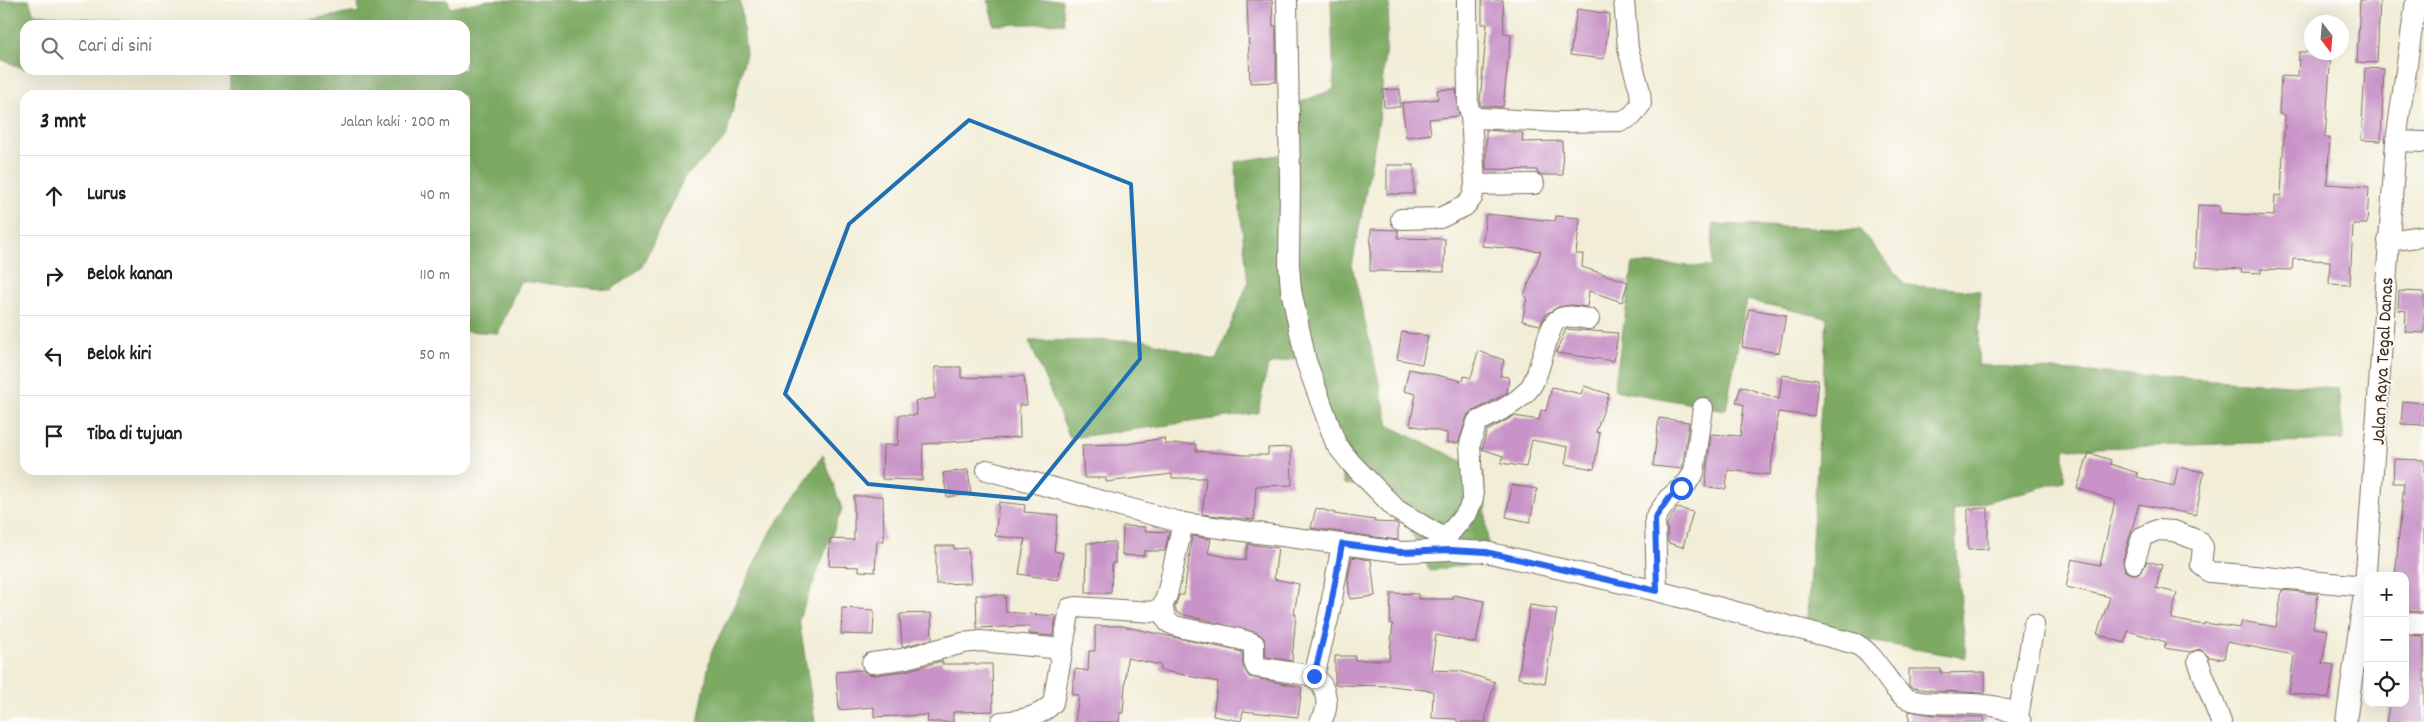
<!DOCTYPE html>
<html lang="id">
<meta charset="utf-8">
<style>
:root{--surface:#fff;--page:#f2f2f2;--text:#202124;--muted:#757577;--line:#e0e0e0}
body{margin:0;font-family:Dekko,sans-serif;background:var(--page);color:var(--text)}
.controls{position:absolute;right:15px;bottom:15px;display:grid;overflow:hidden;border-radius:10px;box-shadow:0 5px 20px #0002}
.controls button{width:45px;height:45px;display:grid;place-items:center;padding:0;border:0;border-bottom:1px solid var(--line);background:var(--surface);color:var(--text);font:25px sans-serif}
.compass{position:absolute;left:2304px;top:15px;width:45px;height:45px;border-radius:50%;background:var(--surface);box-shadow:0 5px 20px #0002;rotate:164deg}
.stop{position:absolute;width:15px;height:15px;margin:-11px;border:4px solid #2563eb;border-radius:50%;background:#fff}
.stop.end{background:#2563eb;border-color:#fff;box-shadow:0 1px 5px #0008}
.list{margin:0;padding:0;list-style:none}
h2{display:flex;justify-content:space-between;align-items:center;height:65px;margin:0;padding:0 20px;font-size:21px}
h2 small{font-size:16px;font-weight:400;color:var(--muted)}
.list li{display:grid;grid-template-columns:32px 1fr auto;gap:15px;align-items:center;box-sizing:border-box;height:80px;padding:0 20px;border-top:1px solid var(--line)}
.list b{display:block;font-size:19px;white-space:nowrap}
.list em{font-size:16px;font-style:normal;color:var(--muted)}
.icon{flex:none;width:28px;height:28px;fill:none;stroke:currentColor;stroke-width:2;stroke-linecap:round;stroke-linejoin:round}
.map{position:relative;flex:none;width:2424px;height:722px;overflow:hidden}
.search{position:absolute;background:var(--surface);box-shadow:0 5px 20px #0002;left:20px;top:20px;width:450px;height:55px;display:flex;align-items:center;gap:12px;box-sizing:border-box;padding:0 18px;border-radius:15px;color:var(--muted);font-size:19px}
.panel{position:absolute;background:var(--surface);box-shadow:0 5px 20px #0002;left:20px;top:90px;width:450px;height:385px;border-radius:15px}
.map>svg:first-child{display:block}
.forest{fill:#7daa64;stroke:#5c6a41}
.building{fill:#c893c7}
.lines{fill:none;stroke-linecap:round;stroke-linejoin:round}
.minor-casing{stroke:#7b6e5f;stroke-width:22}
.minor{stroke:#fff;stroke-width:20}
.route{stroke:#2563eb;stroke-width:6}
.marked{fill:none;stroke:#1f6fb2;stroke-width:4;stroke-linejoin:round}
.labels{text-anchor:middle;stroke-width:4;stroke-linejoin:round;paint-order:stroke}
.street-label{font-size:19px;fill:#3b2a1e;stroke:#fdfcf7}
</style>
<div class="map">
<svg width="2424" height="722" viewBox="0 0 2424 722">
<rect width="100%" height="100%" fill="#fdfcf7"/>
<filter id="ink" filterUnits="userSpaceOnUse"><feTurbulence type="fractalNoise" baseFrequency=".02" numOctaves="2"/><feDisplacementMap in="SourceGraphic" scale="10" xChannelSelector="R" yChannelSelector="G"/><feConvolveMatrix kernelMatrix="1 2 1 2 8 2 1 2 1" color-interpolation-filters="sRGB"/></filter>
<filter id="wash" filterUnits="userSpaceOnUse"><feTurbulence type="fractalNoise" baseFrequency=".0096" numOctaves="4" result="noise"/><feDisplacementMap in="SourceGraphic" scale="20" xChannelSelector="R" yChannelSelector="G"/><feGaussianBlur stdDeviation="1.12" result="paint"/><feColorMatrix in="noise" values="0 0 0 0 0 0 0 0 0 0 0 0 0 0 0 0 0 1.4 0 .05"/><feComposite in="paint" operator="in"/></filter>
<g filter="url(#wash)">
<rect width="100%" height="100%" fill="#f1edd7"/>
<g class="forest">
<path d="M0,0h29l5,14 134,11h-143v44l-25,-10z"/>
<path d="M358,0h90l2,8 39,-8h251l6,53 -20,85 -42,40 -43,90 -30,22 -91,-9 -22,52 -33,-2v-236h-235v-19l-56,-6h291v-45h-194l88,-13z"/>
<path d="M988,0h74l2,23 -70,2z"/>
<path d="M1331,0h59l-11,120 -27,146 37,160 94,45 6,90 -59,10 -40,-82 -46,-5 -34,-129 -42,10 -10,48 -188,25 -41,-97 116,-1 71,20 32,-77 -13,-121 62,-10 1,-49 36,-14z"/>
<path d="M1713,224l147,6 46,55 74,6 -2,74 360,23 6,52 -280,9v32l-111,30 13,147 -160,-28 21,-312 -81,-18 -20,110 -112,-20 19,-127 79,4z"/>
<path d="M823,455l19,54 -43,110 16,103h-117l13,-69 57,-117z"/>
</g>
<g id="blocks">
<g class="building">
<path d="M1247,0h25l1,26h3v56l-26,1z"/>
<path d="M1482,0h21l1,33 7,1 -8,73 -22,-1 -1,-3 7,-79h-5z"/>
<path d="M2360,0h20l-3,63 -20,-1z"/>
<path d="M1577,9l33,5 -6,45 -34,-4z"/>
<path d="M2299,52h32l-6,86h5l-3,46 42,3 -2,37h-14l-3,61 -21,-1 1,-23 -37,-2 -1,11 -31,-1v4l-20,-1 1,-3 -47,-2 3,-62 22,1v7l54,3 1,-21 6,1 4,-81 -6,-1 2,-38 17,1z"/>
<path d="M2365,68l19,1 -3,72 -20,-1z"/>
<path d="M1400,89v18h-16l-1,-17z"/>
<path d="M1456,89l3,27 -30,3 2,15 -25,3 -4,-34 36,-4 -1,-9z"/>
<path d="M1486,130l37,3 -1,9 40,-1 1,34h-21l-5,-2v-3l-51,-1z"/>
<rect x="1387" y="165" width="27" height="29"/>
<path d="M1486,214l69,7 1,-5 24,2 -4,36h7l-1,13 46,15 -6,20 -33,-11 -2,16 -16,-2 -13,2 -12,7 -6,11 -18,-4 5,-24 -3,-1 17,-45 -59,-5z"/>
<path d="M1371,229l27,1v8l47,1 -1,33 -74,-1z"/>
<path d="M2399,291l25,1v41l-19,-1 1,-21 -8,-1z"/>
<path d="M1749,309l37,6 -7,38 -37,-6z"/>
<path d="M1566,329l52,4 -4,28 -58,-8z"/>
<path d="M1402,332l26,4 -6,28 -25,-5z"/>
<path d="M1478,351l26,9 -4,16 9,1 -2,16 -39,21 -10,29h-11v-10l-37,-8 6,-31 -12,-3 5,-22 54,12 1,-5 7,2z"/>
<path d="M935,367h26v11l63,-2 3,29h-8l1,32 -97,7 -1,36 -40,-1 1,-34h15l1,-30h18l-2,-14 20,-3z"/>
<path d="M1782,375l36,5 -4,36 -36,-4 -8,63 -42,-5 -2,19 -21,-2 6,-53 29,2 4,-31 -8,-3 5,-16 38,13z"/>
<path d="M1584,386l25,8 -13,38 4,1 -6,36 -29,-5 3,-17 -36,-7 -6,27 -25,-4 2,-7 -21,-7 5,-18 27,-15 25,4 2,-10 5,1 6,-24 29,7z"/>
<path d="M2403,401l21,2v22l-23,-1z"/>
<path d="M1659,418l30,4 -7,47 -29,-3z"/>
<path d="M1164,438l1,6h31v7l49,4h23v-7l23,-1 1,38 -36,1 -2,34 -52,-6 4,-36h-34v-4l-66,8v-4h-22l-2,-33 46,-1z"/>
<path d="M2089,453l22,7 -1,4 28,9 -1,4 37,9 4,-19 26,5 -8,43 -57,-11 -16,56 2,11 6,3h6l5,-3 5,-10 15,4 -6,23 21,5 -6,26 33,6v-2l36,5 2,-7 34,6 6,-37 36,4 -5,34 15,2 -6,33 12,2 -5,33 -40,-5 5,-38 -67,-13 -3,17 -15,-2 -9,-8 -10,3 -26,-4 2,-6 -38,-11 -4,12 -27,-9 13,-37 -44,-10 6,-28 28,6 15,-64 -38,-13z"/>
<path d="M2394,459l30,1v152l-19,-1v-35h-10l9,-93h-11z"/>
<path d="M968,470l3,24 -24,3 -4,-24z"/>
<path d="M1512,485l25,4 -7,33 -24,-5z"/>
<path d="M854,496h29l1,45h-7l-2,31 -16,-1v-4l-30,-1 1,-27 24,1z"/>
<path d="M999,502l26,3 -1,7 34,3 -4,36 9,2 -5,27 -39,-6 6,-35 -30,-3z"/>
<path d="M1316,508l19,5 -1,1 41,6 -1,2 22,1 2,2v15l-87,-12z"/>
<path d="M1677,508l16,4 -10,35 -15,-4 -1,-19z"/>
<path d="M1988,508v41l-20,1v-41z"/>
<path d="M1123,526l22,1v4l24,1 -4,19h-21v5l-22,-1z"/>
<path d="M1192,536l19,3 -3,14 37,8 3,-17 30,4 -4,31 25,5 -5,30h2l-4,47 -26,-4 -2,-19 -6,-5 -81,-20 -2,-6 4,-12h5z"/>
<path d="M1115,542v21h-3l-1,30h-25l1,-50z"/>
<path d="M936,546h18v3l14,-1 3,35 -35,1z"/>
<path d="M1352,557l19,3 4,36 -25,3 -2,-20z"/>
<path d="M1391,593l27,1v5h35l1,-4 30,6 -8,42 -40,-8 -5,35 29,1 35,11 -9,32v8h-29v-3l-25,-1 1,-27 -41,-5 -57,-1v-29h20v4h34l4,-36h-3z"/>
<path d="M976,595h29l1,17 50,4 -3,20 -24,-2 1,-8 -53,2z"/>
<path d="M1530,605l27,4 -12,74 -27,-5z"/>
<path d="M842,608l32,2 -1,25 -32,-1z"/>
<path d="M931,613l1,26 -30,8 -2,-33z"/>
<path d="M1095,626h27l120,26 1,14 6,11 53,10 -4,30 -55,-6 -2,10 -28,-5 5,-34 -58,-12 1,-5 -34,-7 -4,55h-3l-1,9h-44l4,-27h-7l3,-26 13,2 1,-20h6z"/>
<path d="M2405,635l19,1v86h-38l4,-19h15z"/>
<path d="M942,661v3h50l1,47 -40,1v10h-26l1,-7 -54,2v-10l-35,3 -3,-38 26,-2 5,4 7,1 31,-4z"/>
<path d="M1909,669h32v4l44,-1v21l-49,-2 -23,-3 -4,-2z"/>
<path d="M1909,711l25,4 50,2 1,5h-76z"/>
</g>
</g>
</g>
<g filter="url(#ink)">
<use href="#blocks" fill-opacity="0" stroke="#7b6e5f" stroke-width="1"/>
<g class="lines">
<defs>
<g id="minor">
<path d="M1287,0l3,183 -1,82 2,25 15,71 30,83 15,19 46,47 48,29 6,11 35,2 171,39 199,53c23,12 34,48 52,55 28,11 96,-6 113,23"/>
<path d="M1471,115l7,3 80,4 64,-1 10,-5 9,-12 -1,-13 -12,-42 -4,-49"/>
<path d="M2396,141l28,1"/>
<path d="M1475,185l59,-1"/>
<path d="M1401,219l39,-1 25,-12 7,-8 3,-13 -4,-70 -3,-10 -1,-105"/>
<path d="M2388,241l36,-5"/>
<path d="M987,470l196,53 218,29 50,-2"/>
<path d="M1445,539l23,-28 5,-13 -3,-54 7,-22c19,-9 39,-18 52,-33 13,-15 17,-64 30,-70 9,-5 21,-1 30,0"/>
<path d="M2134,563l8,-26 15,-7 17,1 25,10 4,6 -2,18 9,7 155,14"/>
<path d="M1657,591l-2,-73 13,-19 19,-16 7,-11 9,-64"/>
<path d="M1162,607c2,5 3,11 6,15 7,8 69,13 86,22v18l2,5 58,9c13,11 17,32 6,46"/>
<path d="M2405,623l19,1"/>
<path d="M2198,661l23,61"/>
<path d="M872,663l30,-4 61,-16 18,-2 81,8"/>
<path d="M1314,676l15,-61 13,-71"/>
<path d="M2018,717l16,-93"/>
<path d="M1001,722c20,-2 38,-4 52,-19l17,-95 6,-1 76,5 10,-5 5,-12 16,-72"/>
<path d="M2346,722l19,-136 31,-445 20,-141"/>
</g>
</defs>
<use href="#minor" class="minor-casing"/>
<use href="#minor" class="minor"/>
</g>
</g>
<g class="lines" filter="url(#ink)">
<path class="route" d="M1314,676l15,-61 13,-71 59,8 50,-2 35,2 171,39 -2,-73 13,-19 13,-11"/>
</g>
<path class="marked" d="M969,120l162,64 9,175 -113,140 -159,-15 -83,-90 64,-170z"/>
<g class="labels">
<g class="street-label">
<text transform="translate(2381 361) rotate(-87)" y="7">Jalan Raya Tegal Danas</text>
</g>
</g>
</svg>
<div class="controls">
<button>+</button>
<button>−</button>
<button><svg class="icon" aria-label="locate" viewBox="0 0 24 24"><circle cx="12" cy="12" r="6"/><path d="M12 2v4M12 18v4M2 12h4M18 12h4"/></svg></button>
</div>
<svg class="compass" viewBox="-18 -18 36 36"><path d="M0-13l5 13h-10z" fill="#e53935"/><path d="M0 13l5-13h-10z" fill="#757577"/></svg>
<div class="stop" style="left:1681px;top:488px"></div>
<div class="stop end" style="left:1314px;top:676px"></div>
<div class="search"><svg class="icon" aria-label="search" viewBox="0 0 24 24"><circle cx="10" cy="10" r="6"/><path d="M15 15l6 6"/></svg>Cari di sini</div>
<section class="panel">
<h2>3 mnt<small>Jalan kaki · 200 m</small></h2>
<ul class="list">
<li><svg class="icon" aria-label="ahead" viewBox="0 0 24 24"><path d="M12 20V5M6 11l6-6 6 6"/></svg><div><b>Lurus</b></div><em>40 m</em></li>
<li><svg class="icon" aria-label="right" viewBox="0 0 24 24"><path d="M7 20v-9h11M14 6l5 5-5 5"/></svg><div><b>Belok kanan</b></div><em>110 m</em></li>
<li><svg class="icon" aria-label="left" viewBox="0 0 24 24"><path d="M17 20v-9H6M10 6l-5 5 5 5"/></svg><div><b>Belok kiri</b></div><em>50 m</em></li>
<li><svg class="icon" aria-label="arrive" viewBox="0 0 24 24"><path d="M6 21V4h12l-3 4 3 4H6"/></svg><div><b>Tiba di tujuan</b></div></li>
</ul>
</section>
</div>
